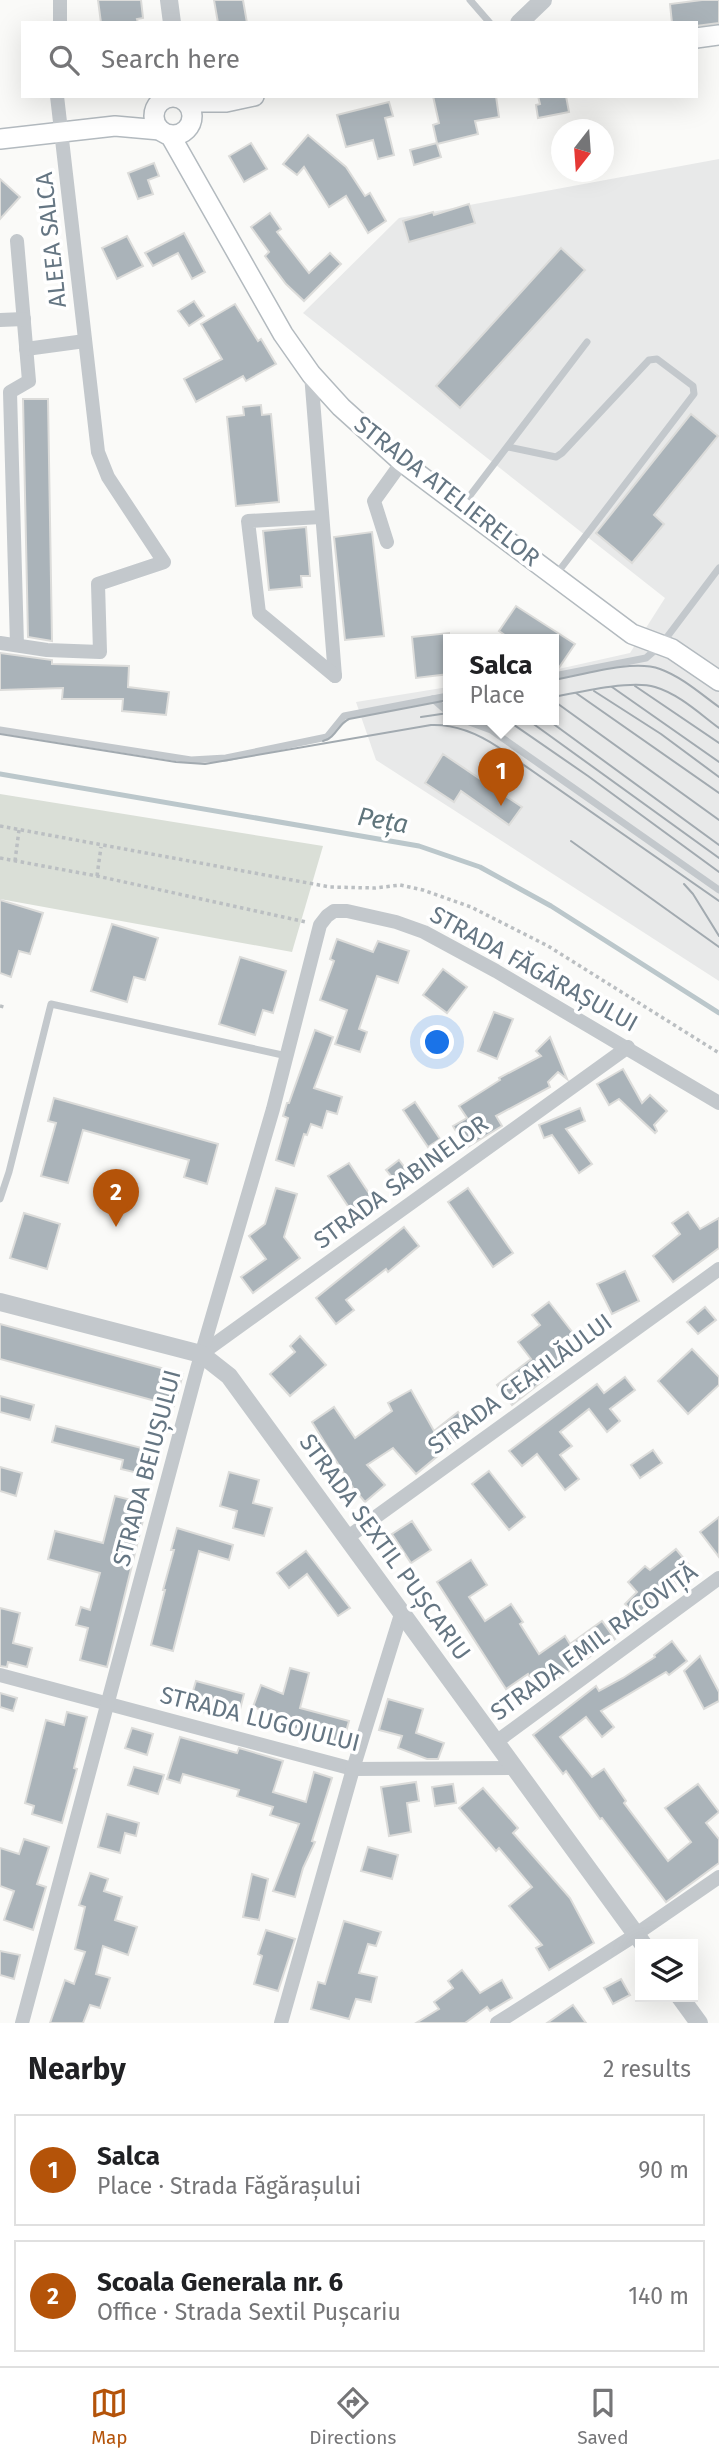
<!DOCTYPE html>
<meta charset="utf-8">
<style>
:root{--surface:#fff;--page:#f6f6f6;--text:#202124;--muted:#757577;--line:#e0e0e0;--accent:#b45309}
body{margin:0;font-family:"Fira Sans",sans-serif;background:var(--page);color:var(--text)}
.controls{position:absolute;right:21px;bottom:21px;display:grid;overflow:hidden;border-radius:0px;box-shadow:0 7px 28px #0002}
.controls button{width:63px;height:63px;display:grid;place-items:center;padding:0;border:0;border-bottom:2px solid var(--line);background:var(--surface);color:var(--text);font:35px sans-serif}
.compass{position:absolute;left:551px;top:119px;width:63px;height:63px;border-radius:50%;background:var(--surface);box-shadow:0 7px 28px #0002;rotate:197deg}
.you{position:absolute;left:438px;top:1043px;width:24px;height:24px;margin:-18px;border:5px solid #fff;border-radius:50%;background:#1a73e8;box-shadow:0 0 0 10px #1a73e833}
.badge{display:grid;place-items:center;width:46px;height:46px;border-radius:50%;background:var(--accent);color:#fff;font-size:23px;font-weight:700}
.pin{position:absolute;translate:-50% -58px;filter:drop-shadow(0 2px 4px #0008)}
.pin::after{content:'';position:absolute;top:37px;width:24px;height:21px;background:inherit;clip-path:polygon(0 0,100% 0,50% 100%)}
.popup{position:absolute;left:443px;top:634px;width:116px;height:91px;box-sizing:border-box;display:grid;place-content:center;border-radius:0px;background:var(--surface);filter:drop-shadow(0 2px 5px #0005);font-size:23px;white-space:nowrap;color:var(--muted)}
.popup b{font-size:26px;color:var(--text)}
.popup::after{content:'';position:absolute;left:50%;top:100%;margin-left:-14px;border:14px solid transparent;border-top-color:var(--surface)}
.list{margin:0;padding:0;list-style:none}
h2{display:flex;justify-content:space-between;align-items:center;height:91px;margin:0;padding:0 28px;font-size:30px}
h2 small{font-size:23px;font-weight:400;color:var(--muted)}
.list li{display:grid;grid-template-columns:46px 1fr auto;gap:21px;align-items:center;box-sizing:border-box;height:112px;margin:0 14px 14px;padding:0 14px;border:2px solid var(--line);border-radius:0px}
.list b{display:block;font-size:26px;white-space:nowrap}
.list p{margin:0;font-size:23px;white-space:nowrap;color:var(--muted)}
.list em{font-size:23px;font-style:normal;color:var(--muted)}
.icon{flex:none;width:38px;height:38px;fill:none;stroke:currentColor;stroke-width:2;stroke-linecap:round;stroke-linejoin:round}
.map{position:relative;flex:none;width:719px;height:2023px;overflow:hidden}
.search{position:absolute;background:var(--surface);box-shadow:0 7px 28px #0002;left:21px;right:21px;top:21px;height:77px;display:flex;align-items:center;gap:18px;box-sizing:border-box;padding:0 24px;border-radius:0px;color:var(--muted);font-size:26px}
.sheet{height:343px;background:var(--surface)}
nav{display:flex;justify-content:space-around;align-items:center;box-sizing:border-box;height:98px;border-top:2px solid var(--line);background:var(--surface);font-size:19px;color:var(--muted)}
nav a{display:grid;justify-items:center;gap:4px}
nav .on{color:var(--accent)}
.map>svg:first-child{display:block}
.built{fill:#e8e9e9}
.green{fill:#dadfd7}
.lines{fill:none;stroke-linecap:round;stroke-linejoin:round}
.stream{stroke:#bbc7cb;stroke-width:5}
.building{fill:#aab3b9;stroke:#dcdcda;stroke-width:2}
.secondary-casing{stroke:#b3babf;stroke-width:22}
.path{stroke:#bbbfc2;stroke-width:3.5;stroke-dasharray:3.5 3.5;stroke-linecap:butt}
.service{stroke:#c3c8cc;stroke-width:7}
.minor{stroke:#c3c8cc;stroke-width:14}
.tertiary{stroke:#c3c8cc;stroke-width:18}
.secondary{stroke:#fff;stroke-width:19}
.tram{stroke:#a2aab0;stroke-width:2}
.labels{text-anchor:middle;stroke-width:7;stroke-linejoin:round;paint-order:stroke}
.street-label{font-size:24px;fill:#657683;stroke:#fff}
.water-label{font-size:26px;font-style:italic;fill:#60757c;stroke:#fff}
</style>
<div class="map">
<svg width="719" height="2023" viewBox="0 0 719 2023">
<rect width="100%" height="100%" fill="#fafaf8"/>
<path class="built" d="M719,159v822l-343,-221 -20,-58 92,-15v33h106v-50l76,-17 35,-55 -362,-285 96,-95z"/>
<path class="green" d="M0,794l323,52 -31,106 -292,-53z"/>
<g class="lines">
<path class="stream" d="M0,774l419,72 61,21 71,39 168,107"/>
</g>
<g class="building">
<path d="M98,0h43l2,18 -6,1 1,4h-37z"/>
<path d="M214,0h29l4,23h-29z"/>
<path d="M702,0h17v23l-23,3v-3h-24l-2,-19z"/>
<path d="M433,96h63l3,21 -24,4 3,13 -41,10 4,13 -27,8 -4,-15 27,-7 -4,-18 6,-2z"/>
<path d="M538,96h28l3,16 -31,6 -2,-13 4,-1z"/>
<path d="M389,102l4,14 -8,2 9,37 -16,4 -5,-19 -27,7 -9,-32z"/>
<path d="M308,135l38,32 19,29 5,-3 16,28 -18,12 -22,-37 -17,11 -25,-40 -7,8 -14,-11z"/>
<path d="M251,143l16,26 -23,13 -15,-26z"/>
<path d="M154,163l5,13 -11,4 5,14 -15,5 -10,-26z"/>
<path d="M0,179l20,18 -20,22z"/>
<path d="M469,204l6,19 -66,19 -6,-21 30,-9 1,3z"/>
<path d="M270,213l11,16 -4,3 32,41 21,-20 11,11 -37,37 -18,-17 -21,-28 4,-4 -18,-25z"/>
<path d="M184,233l21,39 -13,7 -14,-26 -25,13 -8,-13z"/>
<path d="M127,236l16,30 -26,13 -15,-31z"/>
<path d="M561,248l24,22 -125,138 -24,-22z"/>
<path d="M194,301l10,15 -15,10 -11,-15z"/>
<path d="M235,304l23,37 3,-2 15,25 -30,17 -3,-5 -47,26 -12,-23 38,-20 -21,-35z"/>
<path d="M23,399h25l4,242 -24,-4z"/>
<path d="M261,405l1,10 9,-1 8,88 -43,4 -9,-89 17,-2 -1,-8z"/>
<path d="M691,414l27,22 -64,79 10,9 -32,39 -36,-30z"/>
<path d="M306,527l4,49h-9l1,11 -33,3 -6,-59z"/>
<path d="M372,532l12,104 -39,4 -11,-103z"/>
<path d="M516,606l59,38 -17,25 -4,1v-30h-42l-13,-9z"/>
<path d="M449,633v41l-33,4 -4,-41z"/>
<path d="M0,653l52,7v4l77,2 -1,21 41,5 -3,23 -44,-4 1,-12h-61l1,-11 -63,2z"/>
<path d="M443,754l79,53 -13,18 -48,-34 -7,11 -29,-19z"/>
<path d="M0,900l43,13 -13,41 -11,-3 -8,26 -11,-4z"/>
<path d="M112,924l46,14 -13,42 -11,-3 -7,25 -36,-11z"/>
<path d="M337,939l36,13 5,-11 31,10 -11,32 -21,-7 -18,53 8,3 -7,20 -25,-8 12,-34 -27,-10 14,-39 -4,-2z"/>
<path d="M240,957l46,14 -13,42 -10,-3 -8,25 -36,-11z"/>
<path d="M443,969l24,18 -20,26 -24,-18z"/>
<path d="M494,1012l19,7 -16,40 -19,-8z"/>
<path d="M315,1030l18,7 -19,51 28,9 -5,17 -10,-3 -5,17 -11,-4 -4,11 -3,-1 -10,32 -18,-6 12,-42 -5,-2 4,-13h2z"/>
<path d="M550,1037l17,42 -9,-7 -10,10 2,5 -54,29 6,10 -36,22 -13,-22 14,-8 -8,-12 41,-26 -1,-2 42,-22 -5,-5z"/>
<path d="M623,1069l19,34 8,-8 17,16 -13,14 3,6 -2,2 -36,-34 -10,6 -12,-21z"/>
<path d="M54,1098l164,46 -11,40 -23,-7 5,-17 -106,-30 -15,53 -27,-7 15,-53 -8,-2z"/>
<path d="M415,1102l25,37 -12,8 -25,-37z"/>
<path d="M580,1108l5,13 -19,8 26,35 -13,9 -27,-38 -8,3 -5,-13z"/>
<path d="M399,1160l10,13 -12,10 -11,-13z"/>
<path d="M349,1163l29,44 -20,14 -30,-45z"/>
<path d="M276,1188l21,6 -13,43 16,21 -47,35 -12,-16 25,-18 -17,-23 16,-12z"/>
<path d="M468,1188l45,65 -20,14 -45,-65z"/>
<path d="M688,1212l12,17 19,-11v30l-46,34 -20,-26 27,-22 -8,-11z"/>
<path d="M24,1213l36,11 -13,45 -37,-11z"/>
<path d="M404,1227l15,19 -31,26 -2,-3 -40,31 8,10 -18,14 -20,-26z"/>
<path d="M625,1271l14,30 -27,13 -15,-30z"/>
<path d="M549,1302l31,40 -22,17 5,6 -51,40 -15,-20 34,-26 -13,-17 22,-17 -8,-10z"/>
<path d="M705,1307l11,13 -18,14 -11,-12z"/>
<path d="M0,1324l183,50 -9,32 -174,-47z"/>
<path d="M300,1336l26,29 -36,31 -20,-22 25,-22 -5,-6z"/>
<path d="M692,1349l27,28v8l-31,29 -30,-33z"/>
<path d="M625,1377l10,13 -25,19 10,12 -13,11 -18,-23 -29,23 12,14 -12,9 19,24 -14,11 -28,-36 -15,12 -13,-15 88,-67 7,9z"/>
<path d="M411,1390l23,41 24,-19 12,17 -54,45 -23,-26 -26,17 18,20 -20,17 -12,-14 -41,-66 22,-15 21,31 37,-27 -4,-8z"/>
<path d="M0,1396l34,9 -4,15 -30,-8z"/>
<path d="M56,1426l101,26 -6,24 -30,-7 2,-9 -71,-18z"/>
<path d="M653,1450l9,13 -22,15 -9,-13z"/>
<path d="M0,1467l22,6 -6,23 -16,-5z"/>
<path d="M489,1471l36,46 -16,13 -37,-46z"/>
<path d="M229,1472l30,8 -6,23 19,5 -8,28 -31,-8 4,-17 -17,-5z"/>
<path d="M115,1496l32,8 -40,163 -27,-7 8,-32 -12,-3 5,-18 9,3 10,-37 -52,-14 7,-28 48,12z"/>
<path d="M719,1517v40l-19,-25z"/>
<path d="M412,1521l19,29 -20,13 -19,-29z"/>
<path d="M177,1528l56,17 -4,15 -30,-9 -26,100 -22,-6 14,-55h-2l11,-40h-3z"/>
<path d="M676,1549l18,22 -18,14 -3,-4 -36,35 -12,-12 12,-12 -9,-10 17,-16 5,4z"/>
<path d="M306,1551l44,57 -12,8 -31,-42 -18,14 -12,-15z"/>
<path d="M471,1560l16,25 -18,12 16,24 26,-17 12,18 -3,2 19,30 26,-18 5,8 32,-23 13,18 -76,53 -11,-18 -22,15 -69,-107z"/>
<path d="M0,1608l20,5 -7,30 19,5 -5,19 -19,-5 -1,5 -7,-1z"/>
<path d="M672,1641l15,20 -18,14 -3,-3 -65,39 13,16 -12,10 -16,-20 -26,20 32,40 12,-8 22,32 -2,2 44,58 23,-19 -26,-34 33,-24 21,28 -13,11 13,16v24l-53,39 -64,-84 -2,1 -34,-48 -3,3 -30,-39 63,-49 3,5 24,-13 32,-21 -1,-2z"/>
<path d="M700,1656l19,36v9l-15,8 -20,-38z"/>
<path d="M290,1668l19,5 -9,35 49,13 -7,25 -30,-8 1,-4 -35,-10 2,-8 -27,-9 8,-22 22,9z"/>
<path d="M196,1681l48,13 -7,27 -49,-13z"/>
<path d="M0,1693l17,5 -4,13 -13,-4z"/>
<path d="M388,1699l35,10 -7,24 28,10 -6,16h-11l-29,-11 4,-12 -23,-6z"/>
<path d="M67,1712l20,5 -13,51 3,1 -15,54 -30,-9 2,-8 -9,-3 21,-83 18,5z"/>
<path d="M132,1728l21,6 -6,21 -22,-7z"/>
<path d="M180,1737l57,16 2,-5 44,13 -10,31 33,10 8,-30 18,6 -20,63 3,1 -12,26 -8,29 -22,-6 26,-67 -29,-9 3,-8 -36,-11 2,-6 -56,-16 -3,9 -13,-4z"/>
<path d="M134,1767l30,8 -6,19 -30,-9z"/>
<path d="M416,1782l3,19 -12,2 4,29 -22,4 -8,-49z"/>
<path d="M453,1784l3,19 -21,3 -3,-19z"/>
<path d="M483,1788l35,40 -5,5 57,65 24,45 -45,27 -13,-22 6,-3 -33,-39 23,-19 -33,-39 -3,3 -37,-43z"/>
<path d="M107,1814l32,9 -3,13 -11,-3 -5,20 -22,-6z"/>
<path d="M24,1839l25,8 -12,37 9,3 -13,43 -29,-10 10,-29 -14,-5v-38l19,6z"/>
<path d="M368,1847l30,8 -6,24 -31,-8z"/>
<path d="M90,1873l18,6 -4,12 18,6 -7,23 22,7 -9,28 -25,-9 -7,28 14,4 -10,30 -10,-3 -7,18h-33l15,-43 9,4 11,-32 -10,-3 10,-42 -6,-2z"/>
<path d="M252,1874l16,5 -9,41 -16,-3z"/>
<path d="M344,1921l37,11 -5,14 -8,-2 -9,29 18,4 -6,25 -15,-3 -7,20 -38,-10 7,-27 7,2z"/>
<path d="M266,1930l29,9 -17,52 -24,-7 8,-28 -4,-2z"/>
<path d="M0,1951l20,4 -6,24 -14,-4z"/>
<path d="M462,1970l18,23 22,-13 10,18 -22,13 -3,-4 -22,16h-49l23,-14 -5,-7 19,-14 -5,-7z"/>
<path d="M621,1979l9,16 -17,9 -9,-16z"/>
<path d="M573,2005l13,18h-39z"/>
</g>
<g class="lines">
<defs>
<g id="secondary">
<path d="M696,38l23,-3"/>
<circle cx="173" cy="116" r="19"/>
<path d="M186,102h40l28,-6"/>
<path d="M170,135l113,199 28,40 30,33 61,55 230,172 40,15 47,32"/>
<path d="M0,139l115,-13 45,4"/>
</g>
</defs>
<use href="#secondary" class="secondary-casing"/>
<g class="path">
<path d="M0,826l330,61 45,1 25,-3 23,5 48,17 77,39 171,107"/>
<path d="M0,858l97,18 209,46"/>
<path d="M15,861l4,-31"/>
<path d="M97,876l4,-29"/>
<path d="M0,1006l4,1"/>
</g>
<g class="service">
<path d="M470,0l20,23"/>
<path d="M508,447l48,10 6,-4 87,-93 8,-1 36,27 1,8 -139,182"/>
<path d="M462,506l125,-164"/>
<path d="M554,676l92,-18 15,-13 58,-77"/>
<path d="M433,699l15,13"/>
<path d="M464,720l27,10 228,160"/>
<path d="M0,730l191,30 35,-2 101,-21 17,-21 104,-20"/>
<path d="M0,1199l9,-27 42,-168 236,52"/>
</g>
<g class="minor">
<path d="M60,23v-23"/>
<path d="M17,241l12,140 -19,11 7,253"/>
<path d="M0,320l24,-1"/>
<path d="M26,349l59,-8"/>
<path d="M311,374l24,302"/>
<path d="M321,517l-73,4 11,92 76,63"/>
<path d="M387,542l-13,-41 28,-39"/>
<path d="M0,643l47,7 53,2 -2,-68 66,-22 -56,-85 -10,-25 -41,-356"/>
<path d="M201,1354l427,-307"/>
<path d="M348,1537l371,-268"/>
<path d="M0,1675l353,94 162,-1"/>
<path d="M496,1742l223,-164"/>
<path d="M22,2023l175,-654 76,-260 47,-184 7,-9 7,-5h13l49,11 28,10 72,39 223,132"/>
<path d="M281,2023l72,-254 49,-158"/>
<path d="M497,2023l132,-84 90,-62"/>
</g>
<g class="tertiary">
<path d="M169,0l3,23"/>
<path d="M519,23l24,-23"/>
<path d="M166,98l1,-2"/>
<path d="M0,1302l201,52 28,22 414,568"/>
<path d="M680,1997l19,26"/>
</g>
<use href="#secondary" class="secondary"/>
<g class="tram">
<path d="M554,680c28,-5 79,-21 106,-11 22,8 41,25 59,38"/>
<path d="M635,686l84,57"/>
<path d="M612,687l107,75"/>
<path d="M594,691l67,43 58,43"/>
<path d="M576,693l143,100"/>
<path d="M554,697c25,-5 77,-17 101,-10 24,7 45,27 64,41"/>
<path d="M554,701l165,119"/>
<path d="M421,717l27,-4"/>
<path d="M507,720l81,56 131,96"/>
<path d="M528,720l191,138"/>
<path d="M548,720l171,125"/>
<path d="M0,734l176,28 29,2 226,-39c25,-1 46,8 67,22l221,154"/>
<path d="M323,741c13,-3 15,-17 26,-22l99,-19"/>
<path d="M571,841l148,106"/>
<path d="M684,884l9,10 26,42"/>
</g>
</g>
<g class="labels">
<g class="street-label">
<text transform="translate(51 240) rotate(-96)" y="8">ALEEA SALCA</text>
<text transform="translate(447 491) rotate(38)" y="8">STRADA ATELIERELOR</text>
<text transform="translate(534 969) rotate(29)" y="8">STRADA FĂGĂRAȘULUI</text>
<text transform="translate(401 1182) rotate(-36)" y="8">STRADA SABINELOR</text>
<text transform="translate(520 1384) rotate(-36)" y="8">STRADA CEAHLĂULUI</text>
<text transform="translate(147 1468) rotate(-75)" y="8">STRADA BEIUȘULUI</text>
<text transform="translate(385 1547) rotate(54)" y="8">STRADA SEXTIL PUȘCARIU</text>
<text transform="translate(594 1642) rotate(-36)" y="8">STRADA EMIL RACOVIȚĂ</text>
<text transform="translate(260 1719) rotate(14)" y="8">STRADA LUGOJULUI</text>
</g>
<g class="water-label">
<text transform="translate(383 820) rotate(10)" y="9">Peța</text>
</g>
</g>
</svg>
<div class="controls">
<button><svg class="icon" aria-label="layers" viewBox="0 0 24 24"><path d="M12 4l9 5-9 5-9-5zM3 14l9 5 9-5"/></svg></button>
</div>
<svg class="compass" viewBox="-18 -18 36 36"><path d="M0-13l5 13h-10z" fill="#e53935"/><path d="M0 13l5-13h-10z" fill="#757577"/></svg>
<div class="you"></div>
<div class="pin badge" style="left:501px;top:806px">1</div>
<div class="popup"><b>Salca</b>Place</div>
<div class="pin badge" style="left:116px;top:1227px">2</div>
<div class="search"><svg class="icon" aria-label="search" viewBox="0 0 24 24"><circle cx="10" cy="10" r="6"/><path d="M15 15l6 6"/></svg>Search here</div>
</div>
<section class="sheet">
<h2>Nearby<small>2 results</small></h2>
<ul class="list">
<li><span class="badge">1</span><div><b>Salca</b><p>Place · Strada Făgărașului</p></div><em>90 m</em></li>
<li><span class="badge">2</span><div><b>Scoala Generala nr. 6</b><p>Office · Strada Sextil Pușcariu</p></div><em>140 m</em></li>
</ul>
</section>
<nav>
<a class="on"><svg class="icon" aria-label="map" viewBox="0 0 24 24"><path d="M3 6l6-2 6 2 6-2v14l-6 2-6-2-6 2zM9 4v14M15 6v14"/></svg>Map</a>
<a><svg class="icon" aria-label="directions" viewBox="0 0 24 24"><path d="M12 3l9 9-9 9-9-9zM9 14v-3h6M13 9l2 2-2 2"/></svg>Directions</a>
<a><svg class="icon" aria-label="saved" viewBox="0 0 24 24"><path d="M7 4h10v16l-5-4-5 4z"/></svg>Saved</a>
</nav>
